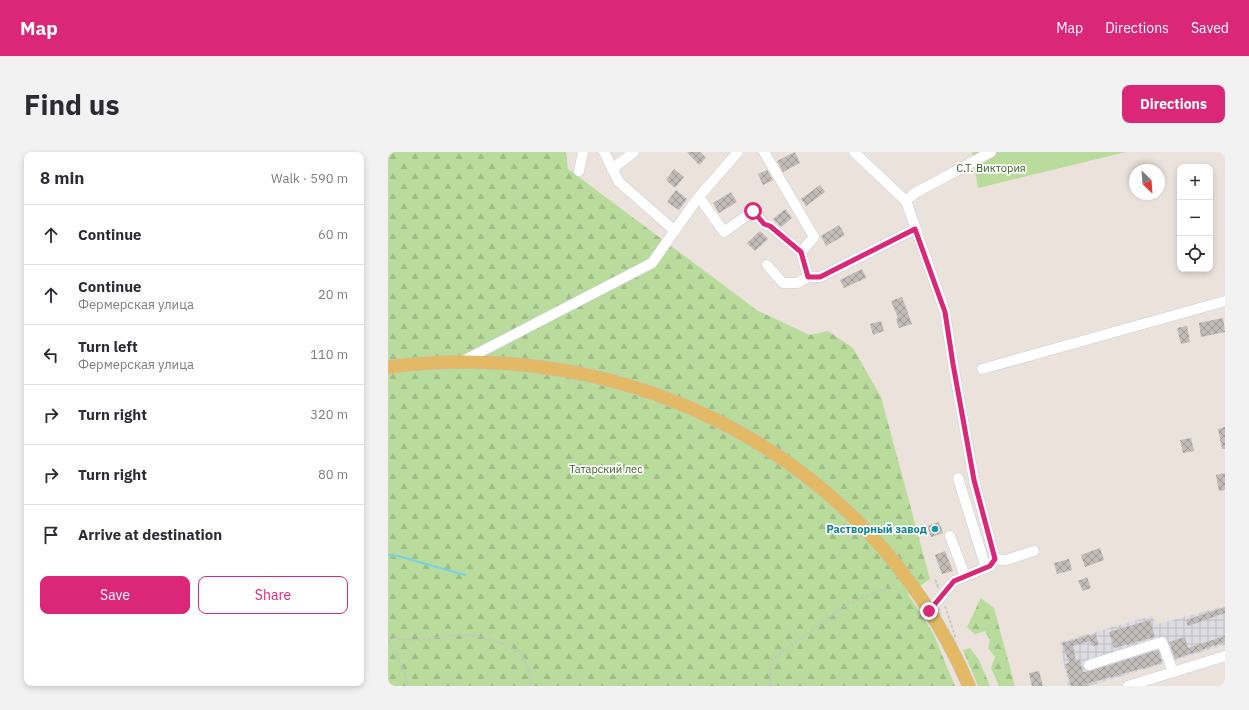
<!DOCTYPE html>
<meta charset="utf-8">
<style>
:root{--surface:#fff;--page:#f2f2f3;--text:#2b2b33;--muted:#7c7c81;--line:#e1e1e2;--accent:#db2777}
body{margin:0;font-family:"IBM Plex Sans",sans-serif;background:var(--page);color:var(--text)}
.controls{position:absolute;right:12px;top:12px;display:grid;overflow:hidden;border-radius:8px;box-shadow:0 2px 6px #0003}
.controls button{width:36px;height:36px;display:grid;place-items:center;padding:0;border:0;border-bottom:1px solid var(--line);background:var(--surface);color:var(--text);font:20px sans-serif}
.compass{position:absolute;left:741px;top:12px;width:36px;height:36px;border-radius:50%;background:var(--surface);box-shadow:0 2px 6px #0003;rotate:155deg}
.stop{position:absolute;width:12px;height:12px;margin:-9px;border:3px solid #db2777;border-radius:50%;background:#fff}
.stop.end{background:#db2777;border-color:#fff;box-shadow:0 1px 4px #0008}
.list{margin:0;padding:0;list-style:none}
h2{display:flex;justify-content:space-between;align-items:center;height:52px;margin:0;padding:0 16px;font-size:17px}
h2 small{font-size:13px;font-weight:400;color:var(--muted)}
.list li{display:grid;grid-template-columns:26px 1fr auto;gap:12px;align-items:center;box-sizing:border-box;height:60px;padding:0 16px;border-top:1px solid var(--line)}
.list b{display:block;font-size:15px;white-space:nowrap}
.list p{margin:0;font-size:13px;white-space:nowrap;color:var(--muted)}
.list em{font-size:13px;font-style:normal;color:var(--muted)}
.actions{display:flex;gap:8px;padding:12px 16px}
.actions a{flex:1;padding:9px 0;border:1px solid var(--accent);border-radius:8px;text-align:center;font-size:14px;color:var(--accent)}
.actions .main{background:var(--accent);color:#fff}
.icon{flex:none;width:22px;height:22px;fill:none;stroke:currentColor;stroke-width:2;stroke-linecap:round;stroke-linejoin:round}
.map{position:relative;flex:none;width:837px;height:534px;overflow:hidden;border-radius:8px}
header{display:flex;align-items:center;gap:24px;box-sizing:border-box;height:56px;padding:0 20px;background:var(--accent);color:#fff}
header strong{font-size:19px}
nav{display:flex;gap:22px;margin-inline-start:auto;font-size:14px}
.intro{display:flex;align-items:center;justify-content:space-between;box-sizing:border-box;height:96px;padding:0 24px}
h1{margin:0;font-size:28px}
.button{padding:10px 18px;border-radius:8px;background:var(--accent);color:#fff;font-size:14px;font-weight:700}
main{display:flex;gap:24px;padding:0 24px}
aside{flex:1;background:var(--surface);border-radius:8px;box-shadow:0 2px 6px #0003}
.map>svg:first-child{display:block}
.industrial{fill:url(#industrial-grid)}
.forest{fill:url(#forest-firs)}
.garden{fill:#b9dc9c}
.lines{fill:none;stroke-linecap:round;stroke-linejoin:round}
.stream{stroke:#76d2e4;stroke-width:2}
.building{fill:url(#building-cross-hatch)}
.minor-casing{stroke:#caced9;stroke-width:11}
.major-casing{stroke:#c3c3c3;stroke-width:14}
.path{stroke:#c3c3c3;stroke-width:1.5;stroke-dasharray:3 2;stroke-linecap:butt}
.minor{stroke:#fff;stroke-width:10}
.major{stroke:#e4b966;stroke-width:13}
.route{stroke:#db2777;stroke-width:5}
.culture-dot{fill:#0f9aa8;stroke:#fff;stroke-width:1.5}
.labels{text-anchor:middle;stroke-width:3.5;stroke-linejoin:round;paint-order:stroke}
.park-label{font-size:11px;fill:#335f1f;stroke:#fff}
.culture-label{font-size:11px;font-weight:bold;fill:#0d838f;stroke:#fff;text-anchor:end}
</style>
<header>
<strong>Map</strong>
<nav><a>Map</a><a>Directions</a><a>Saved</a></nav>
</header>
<div class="intro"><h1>Find us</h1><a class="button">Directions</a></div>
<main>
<aside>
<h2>8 min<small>Walk · 590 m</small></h2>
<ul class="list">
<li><svg class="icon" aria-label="ahead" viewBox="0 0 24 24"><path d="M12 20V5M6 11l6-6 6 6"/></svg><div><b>Continue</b></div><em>60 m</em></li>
<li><svg class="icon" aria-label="ahead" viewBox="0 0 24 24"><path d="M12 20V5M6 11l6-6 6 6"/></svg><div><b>Continue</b><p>Фермерская улица</p></div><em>20 m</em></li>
<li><svg class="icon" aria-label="left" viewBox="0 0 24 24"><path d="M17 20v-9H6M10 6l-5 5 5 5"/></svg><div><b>Turn left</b><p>Фермерская улица</p></div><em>110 m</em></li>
<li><svg class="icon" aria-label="right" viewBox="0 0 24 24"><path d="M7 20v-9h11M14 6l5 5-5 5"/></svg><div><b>Turn right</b></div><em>320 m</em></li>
<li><svg class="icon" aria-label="right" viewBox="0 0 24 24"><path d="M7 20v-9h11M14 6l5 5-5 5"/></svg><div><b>Turn right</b></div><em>80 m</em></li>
<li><svg class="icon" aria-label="arrive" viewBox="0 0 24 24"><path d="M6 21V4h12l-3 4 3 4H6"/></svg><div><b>Arrive at destination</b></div></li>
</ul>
<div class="actions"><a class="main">Save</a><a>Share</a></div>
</aside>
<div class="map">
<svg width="837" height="534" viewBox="0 0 837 534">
<defs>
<pattern id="industrial-grid" width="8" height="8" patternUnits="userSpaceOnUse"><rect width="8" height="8" fill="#dddce3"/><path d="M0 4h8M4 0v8" fill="none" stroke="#bebdc3"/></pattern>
<pattern id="forest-firs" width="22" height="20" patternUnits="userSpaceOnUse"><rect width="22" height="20" fill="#b9dc9c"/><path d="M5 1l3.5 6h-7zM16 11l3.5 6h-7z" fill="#9fbd86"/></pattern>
<pattern id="building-cross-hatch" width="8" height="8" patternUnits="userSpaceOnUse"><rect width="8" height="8" fill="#c2bcb8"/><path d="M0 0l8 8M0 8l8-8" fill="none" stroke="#9e9996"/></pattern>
</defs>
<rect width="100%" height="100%" fill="#eae2db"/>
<path class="industrial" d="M837,454v39l-136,41h-21l-8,-44 91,-26 7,8z"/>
<g class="forest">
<path d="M0,0h178l2,17 190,142 52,24 18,-4 25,17 28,49 49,182 -22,15 25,39 22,53h-567z"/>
<path d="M593,446l13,10 21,78h-16l-8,-18 4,-11 -7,-9 2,-8 -5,-9 -10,3 -8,-7z"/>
<path d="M582,496l9,12 11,26h-12l-15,-36z"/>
</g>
<path class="garden" d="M584,0h154l-148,36z"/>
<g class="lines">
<path class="stream" d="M0,403l10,1 67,19"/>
</g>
<g class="building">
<path d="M299,0h13l6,6 -7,7z"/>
<path d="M407,0l5,11 -17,9 -6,-11z"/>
<path d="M286,17l10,8 -9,11 -9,-8z"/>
<path d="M379,18l6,10 -10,5 -5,-11z"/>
<path d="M432,33l5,7 -19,14 -5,-7z"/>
<path d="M288,38l11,9 -8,11 -12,-8z"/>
<path d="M343,40l6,10 -18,11 -6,-10z"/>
<path d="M397,57l7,9 -11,9 -8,-8z"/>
<path d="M451,73l6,10 -19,11 -5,-10z"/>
<path d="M372,79l8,8 -13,12 -8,-8z"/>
<path d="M474,117l4,9 -22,10 -4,-8z"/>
<path d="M514,145l10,27 -13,4 -3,-9 2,-1 -7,-17z"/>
<path d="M835,166l2,14 -24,5 -2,-14z"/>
<path d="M493,169l3,10 -11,4 -3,-11z"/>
<path d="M799,174l3,16 -9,2 -4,-16z"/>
<path d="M837,275v22h-3l-4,-20z"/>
<path d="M803,286l3,13 -11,2 -3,-13z"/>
<path d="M837,321v17l-6,1 -3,-16z"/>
<path d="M551,370l4,11 -12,4 -4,-11z"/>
<path d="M712,396l4,12 -19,7 -4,-12z"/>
<path d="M557,399l8,20 -11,3 -7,-19z"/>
<path d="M681,407l3,11 -15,4 -3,-11z"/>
<path d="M699,425l4,11 -8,3 -5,-10z"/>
<path d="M837,455v6l-37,13 -2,-6z"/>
<path d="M762,468l5,17 -41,11 -5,-16z"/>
<path d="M707,482l4,11 -7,1 -2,-5 -17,5 3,15 4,-1 3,12 8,-1 67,-21 4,13 -76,21 1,2h-16l-6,-22 4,-1 -7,-20z"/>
<path d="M837,484v6l-50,17 -6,-17 16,-5 3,11z"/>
<path d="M651,519l4,15h-11l-3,-13z"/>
</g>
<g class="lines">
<defs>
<g id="minor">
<path d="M216,0l15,30 56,49"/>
<path d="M376,0l50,85 -13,15 7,25h12l95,-48"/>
<path d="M466,0l52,49 39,111 8,52 21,116 21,79 -5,7 -36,15 -25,30"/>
<path d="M224,17l22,-17"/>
<path d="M191,19l4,-19"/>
<path d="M311,45l25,35 29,-21 11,13 6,2 31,26"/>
<path d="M518,49l9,-8 76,-41"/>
<path d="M379,113l16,18h14l11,-6"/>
<path d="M75,209l189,-98 45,-64 41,-47"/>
<path d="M594,217l243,-68"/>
<path d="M570,326l28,90"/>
<path d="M562,384l15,40"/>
<path d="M607,407l11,1 28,-9"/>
<path d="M701,513l73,-23 11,30"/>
<path d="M740,534l97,-30"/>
</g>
<path id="major" d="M0,215c244,-32 482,90 581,319"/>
</defs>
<use href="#minor" class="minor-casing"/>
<use href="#major" class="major-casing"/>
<g class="path">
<path d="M550,436l-3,-9 3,7"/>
<path d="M557,454l11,33"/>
<path d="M0,485c29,7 46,-1 73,-2 19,-1 56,9 65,27 4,7 4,16 5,24"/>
<path d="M0,489l8,11 13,34"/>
<path d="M382,534l1,-25 10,-8 67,-49 47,-20"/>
</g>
<use href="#minor" class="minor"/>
<use href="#major" class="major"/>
</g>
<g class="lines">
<path class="route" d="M365,59l11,13 6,2 31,26 7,25h12l95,-48 30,83 8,52 21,116 21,79 -5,7 -36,15 -25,30"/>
</g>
<circle class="culture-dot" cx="547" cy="377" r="4"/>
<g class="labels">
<g class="park-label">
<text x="603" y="20">С.Т. Виктория</text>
<text x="218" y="321">Татарский лес</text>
</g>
<g class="culture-label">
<text x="539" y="381">Растворный завод</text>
</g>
</g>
</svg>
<div class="controls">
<button>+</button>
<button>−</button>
<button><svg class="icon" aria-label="locate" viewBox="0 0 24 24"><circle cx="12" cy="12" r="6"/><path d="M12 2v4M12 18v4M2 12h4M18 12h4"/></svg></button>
</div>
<svg class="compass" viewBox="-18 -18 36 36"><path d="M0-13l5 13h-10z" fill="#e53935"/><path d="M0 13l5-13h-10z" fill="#7c7c81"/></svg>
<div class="stop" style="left:365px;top:59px"></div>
<div class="stop end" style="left:541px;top:459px"></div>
</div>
</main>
